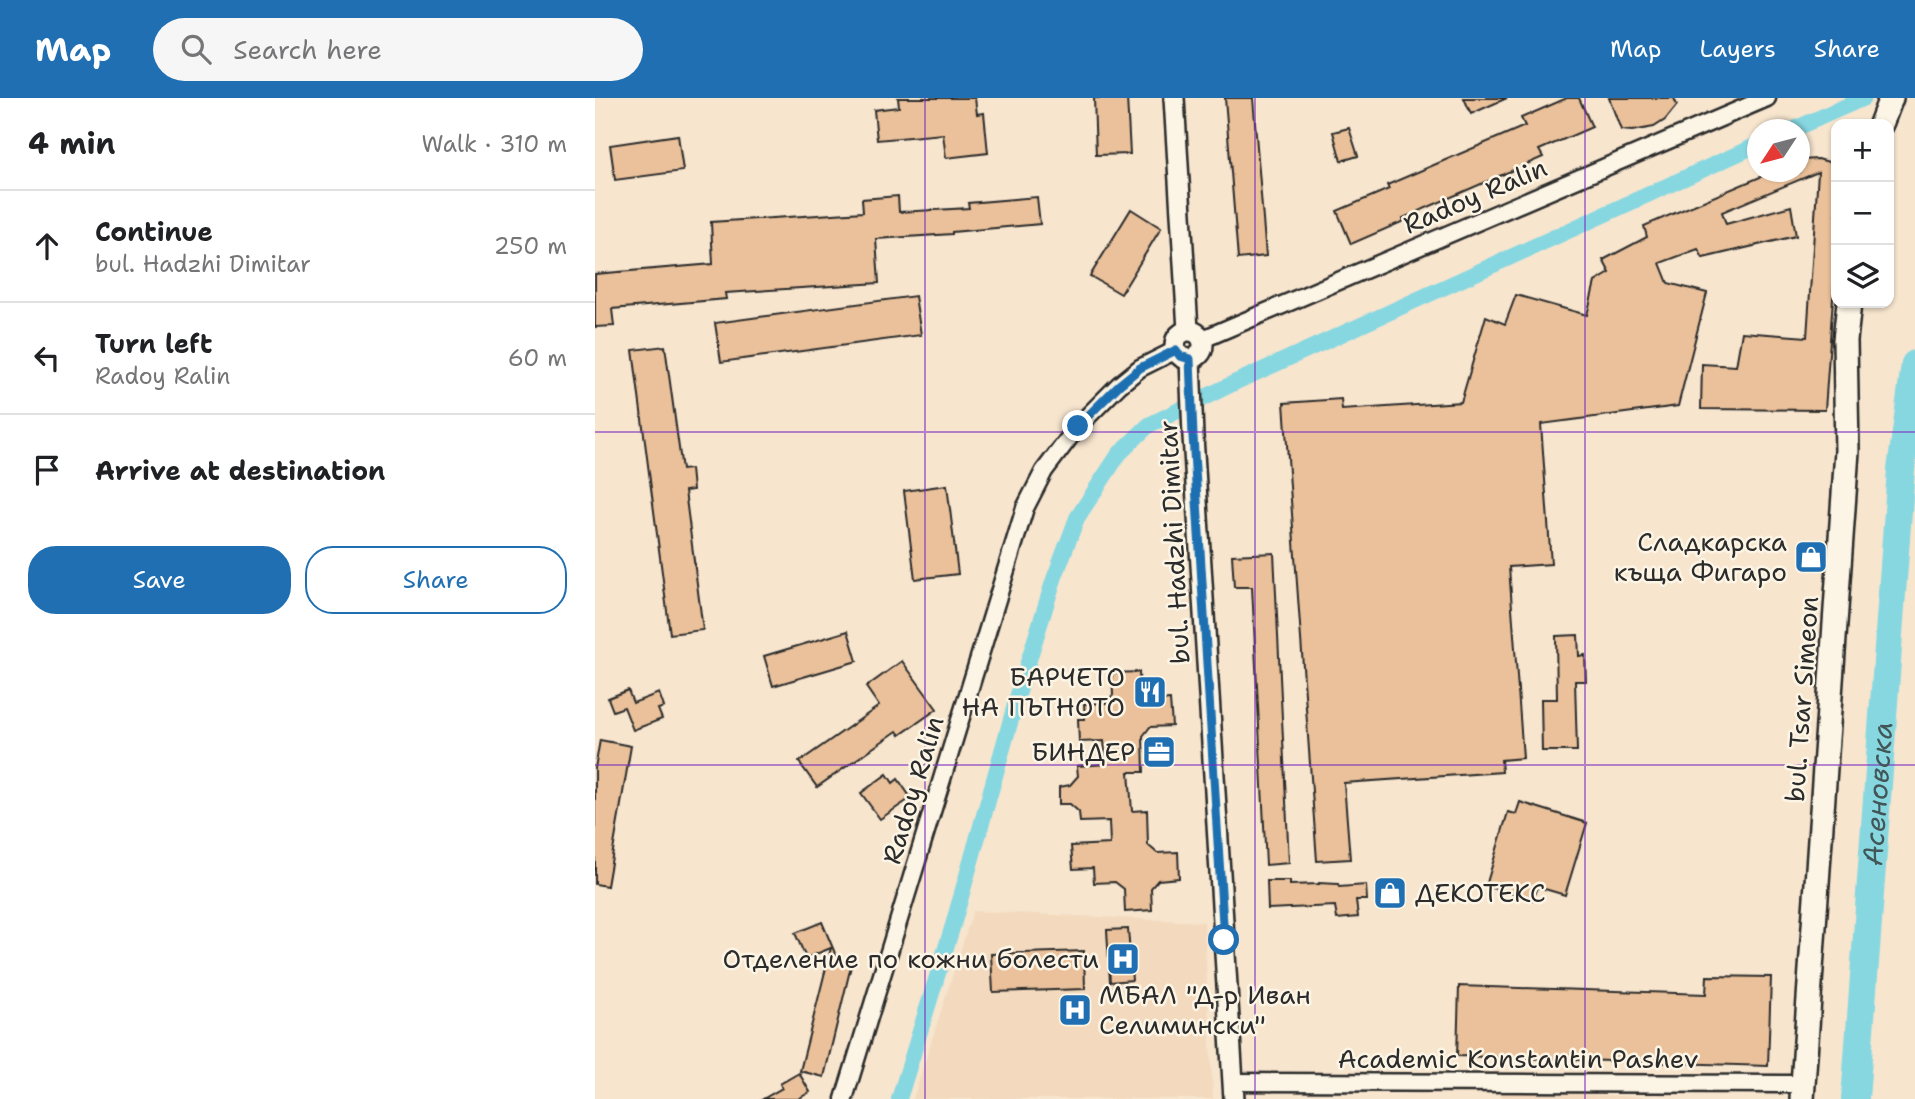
<!DOCTYPE html>
<meta charset="utf-8">
<style>
:root{--surface:#fff;--page:#f6f6f6;--text:#202124;--muted:#757577;--line:#e0e0e0;--accent:#1f6fb2}
body{margin:0;font-family:"Shantell Sans",sans-serif;background:var(--page);color:var(--text)}
.controls{position:absolute;right:21px;top:21px;display:grid;overflow:hidden;border-radius:14px;box-shadow:0 2px 5px #0004}
.controls button{width:63px;height:63px;display:grid;place-items:center;padding:0;border:0;border-bottom:2px solid var(--line);background:var(--surface);color:var(--text);font:35px sans-serif}
.compass{position:absolute;left:1152px;top:21px;width:63px;height:63px;border-radius:50%;background:var(--surface);box-shadow:0 2px 5px #0004;rotate:234deg}
.stop{position:absolute;width:21px;height:21px;margin:-16px;border:5px solid #1f6fb2;border-radius:50%;background:#fff}
.stop.end{background:#1f6fb2;border-color:#fff;box-shadow:0 2px 7px #0008}
.list{margin:0;padding:0;list-style:none}
h2{display:flex;justify-content:space-between;align-items:center;height:91px;margin:0;padding:0 28px;font-size:30px}
h2 small{font-size:23px;font-weight:400;color:var(--muted)}
.list li{display:grid;grid-template-columns:46px 1fr auto;gap:21px;align-items:center;box-sizing:border-box;height:112px;padding:0 28px;border-top:2px solid var(--line)}
.list b{display:block;font-size:26px;white-space:nowrap}
.list p{margin:0;font-size:23px;white-space:nowrap;color:var(--muted)}
.list em{font-size:23px;font-style:normal;color:var(--muted)}
.actions{display:flex;gap:14px;padding:21px 28px}
.actions a{flex:1;padding:16px 0;border:2px solid var(--accent);border-radius:28px;text-align:center;font-size:24px;color:var(--accent)}
.actions .main{background:var(--accent);color:#fff}
.icon{flex:none;width:38px;height:38px;fill:none;stroke:currentColor;stroke-width:2;stroke-linecap:round;stroke-linejoin:round}
.map{position:relative;flex:none;width:1320px;height:1001px;overflow:hidden}
header{display:flex;align-items:center;gap:42px;box-sizing:border-box;height:98px;padding:0 35px;background:var(--accent);color:#fff}
header strong{font-size:33px}
nav{display:flex;gap:38px;margin-inline-start:auto;font-size:24px}
.search{width:490px;height:63px;background:var(--page);display:flex;align-items:center;gap:18px;box-sizing:border-box;padding:0 24px;border-radius:38px;color:var(--muted);font-size:26px}
main{display:flex}
aside{flex:1;background:var(--surface)}
.map>svg:first-child{display:block}
.built{fill:#f3dabe}
.lines{fill:none;stroke-linecap:round;stroke-linejoin:round}
.canal{stroke:#87d7e1;stroke-width:16}
.river{stroke:#87d7e1;stroke-width:28}
.building{fill:#eac19a;stroke:#2b2b2b;stroke-width:2}
.minor-casing{stroke:#2b2b2b;stroke-width:21}
.tertiary-casing{stroke:#2b2b2b;stroke-width:24}
.secondary-casing{stroke:#2b2b2b;stroke-width:28}
.minor{stroke:#fcf5e5;stroke-width:16}
.tertiary{stroke:#fcf5e5;stroke-width:19}
.secondary{stroke:#fcf5e5;stroke-width:23}
.route{stroke:#1f6fb2;stroke-width:9}
.grid{fill:none;stroke:#7b2cbf;stroke-width:2;stroke-opacity:0.55}
.labels{text-anchor:middle;stroke-width:5;stroke-linejoin:round;paint-order:stroke}
.street-label{font-size:26px;fill:#2b2b2b;stroke:#fcf5e5}
.poi-label{font-size:26px;fill:#2b2b2b;stroke:#fcf5e5;text-anchor:end}
.water-label{font-size:28px;font-style:italic;fill:#425658;stroke:#fcf5e5}
</style>
<header>
<strong>Map</strong>
<div class="search"><svg class="icon" aria-label="search" viewBox="0 0 24 24"><circle cx="10" cy="10" r="6"/><path d="M15 15l6 6"/></svg>Search here</div>
<nav><a>Map</a><a>Layers</a><a>Share</a></nav>
</header>
<main>
<aside>
<h2>4 min<small>Walk · 310 m</small></h2>
<ul class="list">
<li><svg class="icon" aria-label="ahead" viewBox="0 0 24 24"><path d="M12 20V5M6 11l6-6 6 6"/></svg><div><b>Continue</b><p>bul. Hadzhi Dimitar</p></div><em>250 m</em></li>
<li><svg class="icon" aria-label="left" viewBox="0 0 24 24"><path d="M17 20v-9H6M10 6l-5 5 5 5"/></svg><div><b>Turn left</b><p>Radoy Ralin</p></div><em>60 m</em></li>
<li><svg class="icon" aria-label="arrive" viewBox="0 0 24 24"><path d="M6 21V4h12l-3 4 3 4H6"/></svg><div><b>Arrive at destination</b></div></li>
</ul>
<div class="actions"><a class="main">Save</a><a>Share</a></div>
</aside>
<div class="map">
<svg width="1320" height="1001" viewBox="0 0 1320 1001">
<rect width="100%" height="100%" fill="#f7e5ce"/>
<filter id="ink" filterUnits="userSpaceOnUse"><feTurbulence type="fractalNoise" baseFrequency=".0143" numOctaves="2"/><feDisplacementMap in="SourceGraphic" scale="14" xChannelSelector="R" yChannelSelector="G"/><feConvolveMatrix kernelMatrix="1 2 1 2 8 2 1 2 1" color-interpolation-filters="sRGB"/></filter>
<g filter="url(#ink)">
<g class="built">
<path d="M378,813l231,11 9,177h-300z"/>
<path d="M907,993l183,8h-185z"/>
</g>
<g class="lines">
<g class="canal">
<path d="M1197,32l72,-32"/>
<path d="M304,1001l54,-174 64,-227 37,-119 23,-61 42,-64 30,-29 87,-43 521,-237"/>
</g>
<path class="river" id="s1" d="M1260,1001l46,-629 14,-106"/>
</g>
<g class="building">
<path d="M303,0h77l2,16 7,-1 4,40 -42,5 -3,-24 -66,6 -3,-30 25,-3z"/>
<path d="M499,0h33l3,56 -34,1z"/>
<path d="M630,0h28l13,158 -28,3z"/>
<path d="M869,0h43l-36,16z"/>
<path d="M972,0h12l13,29 -53,23 4,7 -140,61 1,3 -53,23 -14,-33 52,-22 -2,-4 138,-59 -4,-8z"/>
<path d="M1014,0h65l3,7 -12,15 -11,7 -22,4 -11,-1z"/>
<path d="M754,30l9,28 -17,5 -8,-29z"/>
<path d="M83,37l5,36 -68,9 -5,-35z"/>
<path d="M1223,61l18,5v92l-11,154 -124,-1 1,-45 34,2 6,-34 65,5 11,-165 -96,40 4,12 65,-18 5,30 -93,22 -5,-9 -38,14 8,20 39,10 -29,113 -137,18 10,140 -42,3 14,191 -22,2 1,12 -158,11 6,76 -33,2 -33,-458 57,-4 1,11 119,-8 25,-86 19,8 11,-29 71,20 8,-33 15,-9 -7,-13 44,-23 -3,-11 128,-54h28v-12z"/>
<path d="M303,98l1,16 70,-4 -1,-5 69,-6 3,27 -88,8v2l-76,5 3,44 -154,10 1,6 -114,10 2,17 -19,1v-53l118,-10 -2,-42 152,-10 -1,-13z"/>
<path d="M536,111l30,19 -40,66 -31,-18z"/>
<path d="M320,198l6,39 -200,27 -6,-39z"/>
<path d="M70,248l17,124 9,-1 2,21 -8,1 18,139 -33,4 -37,-284z"/>
<path d="M352,387l11,89 -43,5 -11,-88z"/>
<path d="M679,455l15,310 -23,2 -14,-278h-18l-2,-32z"/>
<path d="M253,533l9,30 -84,25 -9,-30z"/>
<path d="M983,537l1,21 6,-1 1,26h-11l2,70h-35l-1,-52h16l-1,-63z"/>
<path d="M307,563l35,48 -37,26 -3,-4 -80,56 -18,-25 80,-56 -13,-19z"/>
<path d="M544,574l1,21 9,8 21,-1 2,26 -22,1 -7,9 1,36h-15l3,39 15,-1 1,35 9,8 21,-1 1,26 -21,2 -7,8 1,22 -27,2 -1,-23 -9,-7 -21,1 -1,-15 -20,1 -2,-23 39,-2 -1,-23 -29,1 -1,-10 -9,-8h-11v-17l11,-2 8,-9 -1,-10 29,-2 -2,-23 -25,1 -1,-23h7l-1,-15 22,-1 7,-8 -1,-22z"/>
<path d="M33,592l5,13 26,-10 5,14 -6,2 4,10 -29,11 -9,-23 -11,4 -5,-13z"/>
<path d="M5,642l31,6 -24,140 -12,-2v-116z"/>
<path d="M292,676l6,9 5,-4 13,19 -31,21 -19,-26z"/>
<path d="M925,704l67,21 -22,72 -27,-8 -5,13 -47,-14 22,-74 8,2z"/>
<path d="M672,783h23v4l29,-1v-1l19,1 1,3 27,-2 1,15h-11l2,17 -21,2 -2,-13 -67,3z"/>
<path d="M227,824l17,41 12,3 -27,111 -24,-6 31,-123 -25,10 -11,-25z"/>
<path d="M533,831l4,51 -22,2 -3,-52z"/>
<path d="M489,853l1,38 -92,3 -2,-38z"/>
<path d="M1112,878l64,1 -3,89 -311,-10 2,-70 247,8z"/>
<path d="M204,975l11,19 -12,7h-35l19,-11 -2,-4z"/>
</g>
<g class="lines">
<defs>
<g id="minor">
<path d="M608,241l564,-241"/>
<path d="M638,984l570,2"/>
<path d="M249,1001l181,-591 19,-37 34,-45 41,-41 21,-17 36,-18"/>
</g>
<g id="tertiary">
<path d="M579,0l14,232"/>
<circle cx="594" cy="247" r="14"/>
<path d="M595,261l3,77 41,663"/>
</g>
<g id="secondary">
<path d="M1286,26l10,-26"/>
<path d="M1207,1001l45,-648 -2,-111 4,-37"/>
</g>
</defs>
<use href="#minor" class="minor-casing"/>
<use href="#tertiary" class="tertiary-casing"/>
<use href="#secondary" class="secondary-casing"/>
<use href="#minor" class="minor"/>
<use href="#tertiary" class="tertiary"/>
<use href="#secondary" class="secondary"/>
</g>
</g>
<g class="lines" filter="url(#ink)">
<path class="route" d="M483,328l41,-41 21,-17 36,-18 4,6 10,3 3,77 31,504"/>
</g>
<path class="grid" d="M330,0v1001M660,0v1001M990,0v1001M0,334h1320M0,667h1320"/>
<defs>
<symbol id="shop-square" viewBox="-11 -11 22 22"><rect x="-9" y="-9" width="18" height="18" rx="4" fill="#1f6fb2" stroke="#fcf5e5"/><path d="M-5-2.5h2.3a2.7 3.5 0 0 1 5.4 0H5L5.5 6h-11ZM-1.5-2.5h3a1.5 2.3 0 0 0-3 0Z" fill="#fff"/></symbol>
<symbol id="restaurant-square" viewBox="-11 -11 22 22"><rect x="-9" y="-9" width="18" height="18" rx="4" fill="#1f6fb2" stroke="#fcf5e5"/><path d="M-5-6h1v4h1v-4h1v4h1v-4h1v5L-1.5 .5V6h-2V.5L-5-1ZM5-6V6H3V1.5H1.5Q1.5-4 5-6Z" fill="#fff"/></symbol>
<symbol id="office-square" viewBox="-11 -11 22 22"><rect x="-9" y="-9" width="18" height="18" rx="4" fill="#1f6fb2" stroke="#fcf5e5"/><path d="M-6-3h4V-5.5h4V-3h4V5H-6ZM-1-4.5V-3h2v-1.5ZM-6 0V1H6V0Z" fill="#fff"/></symbol>
<symbol id="hospital-square" viewBox="-11 -11 22 22"><rect x="-9" y="-9" width="18" height="18" rx="4" fill="#1f6fb2" stroke="#fcf5e5"/><path d="M-5-5h3v3.5h4V-5h3V5h-3V1.5h-4V5h-3Z" fill="#fff"/></symbol>
</defs>
<g fill-rule="evenodd">
<use href="#shop-square" x="1197" y="440" width="38" height="38"/>
<use href="#restaurant-square" x="536" y="575" width="38" height="38"/>
<use href="#office-square" x="545" y="635" width="38" height="38"/>
<use href="#shop-square" x="776" y="776" width="38" height="38"/>
<use href="#hospital-square" x="509" y="842" width="38" height="38"/>
<use href="#hospital-square" x="461" y="893" width="38" height="38"/>
</g>
<g class="labels">
<g class="street-label">
<text transform="translate(880 98) rotate(-23)" y="9">Radoy Ralin</text>
<text transform="translate(579 444) rotate(-93)" y="9">bul. Hadzhi Dimitar</text>
<text transform="translate(1207 601) rotate(-86)" y="9">bul. Tsar Simeon</text>
<text transform="translate(318 692) rotate(-73)" y="9">Radoy Ralin</text>
<text x="923" y="970">Academic Konstantin Pashev</text>
</g>
<g class="poi-label">
<text x="1192" y="453">Сладкарска<tspan x="1192" dy="30">къща Фигаро</tspan></text>
<text x="530" y="588">БАРЧЕТО<tspan x="530" dy="30">НА ПЪТНОТО</tspan></text>
<text x="540" y="663">БИНДЕР</text>
<text x="820" y="804" text-anchor="start">ДЕКОТЕКС</text>
<text x="504" y="870">Отделение по кожни болести</text>
<text x="504" y="906" text-anchor="start">МБАЛ "Д-р Иван<tspan x="504" dy="30">Селимински"</tspan></text>
</g>
<g class="water-label">
<text dy="10" stroke="none"><textPath href="#s1" startOffset="306">Асеновска</textPath></text>
</g>
</g>
</svg>
<div class="controls">
<button>+</button>
<button>−</button>
<button><svg class="icon" aria-label="layers" viewBox="0 0 24 24"><path d="M12 4l9 5-9 5-9-5zM3 14l9 5 9-5"/></svg></button>
</div>
<svg class="compass" viewBox="-18 -18 36 36"><path d="M0-13l5 13h-10z" fill="#e53935"/><path d="M0 13l5-13h-10z" fill="#757577"/></svg>
<div class="stop" style="left:629px;top:842px"></div>
<div class="stop end" style="left:483px;top:328px"></div>
</div>
</main>
